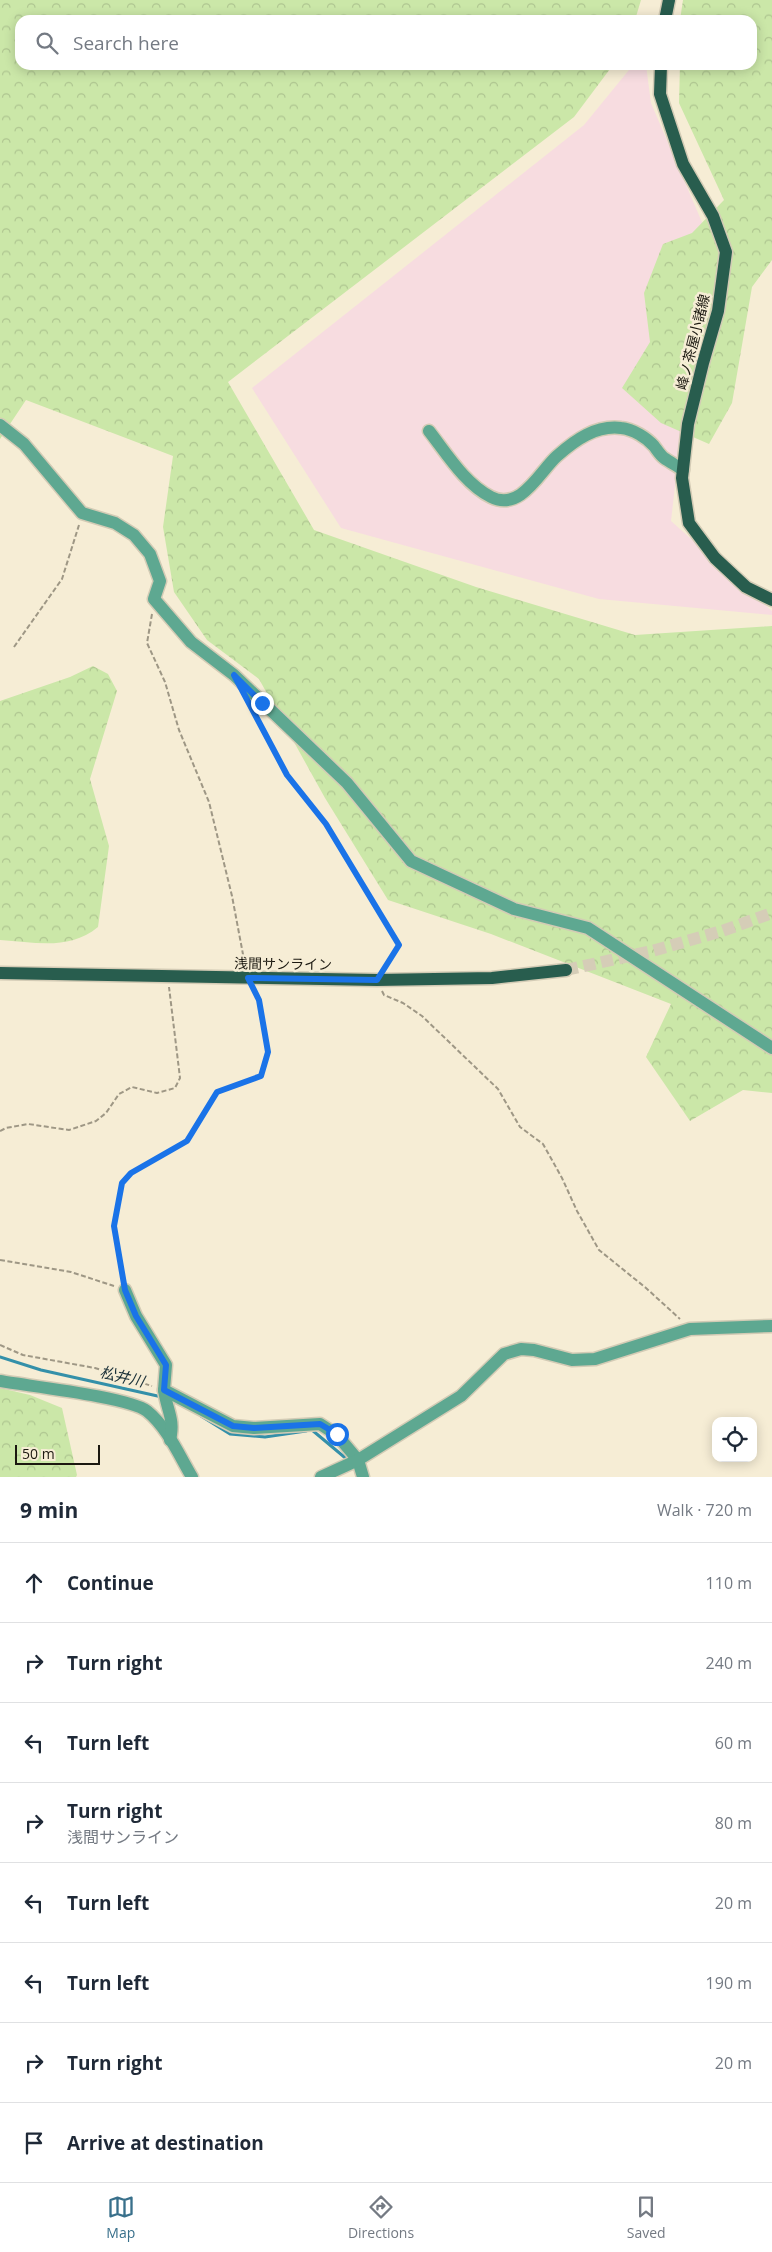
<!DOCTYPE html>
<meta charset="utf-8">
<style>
:root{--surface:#fff;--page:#f6f6f7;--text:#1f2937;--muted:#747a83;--line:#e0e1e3;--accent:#39708b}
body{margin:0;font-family:"Open Sans","Noto Sans JP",sans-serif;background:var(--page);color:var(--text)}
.controls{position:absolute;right:15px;bottom:15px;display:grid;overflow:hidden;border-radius:10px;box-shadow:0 2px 12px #0003}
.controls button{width:45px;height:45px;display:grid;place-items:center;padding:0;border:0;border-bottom:1px solid var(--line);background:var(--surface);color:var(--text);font:25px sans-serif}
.scale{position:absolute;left:15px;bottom:12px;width:85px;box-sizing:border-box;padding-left:5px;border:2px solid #1b1810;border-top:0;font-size:14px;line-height:18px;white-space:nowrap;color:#1b1810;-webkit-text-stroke:4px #f6edd5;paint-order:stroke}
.stop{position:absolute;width:15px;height:15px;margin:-11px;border:4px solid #1a73e8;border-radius:50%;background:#fff}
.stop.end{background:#1a73e8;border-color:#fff;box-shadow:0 1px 5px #0008}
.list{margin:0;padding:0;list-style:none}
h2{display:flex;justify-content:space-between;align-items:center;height:65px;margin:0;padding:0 20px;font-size:21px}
h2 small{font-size:16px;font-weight:400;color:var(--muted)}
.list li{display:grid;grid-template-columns:32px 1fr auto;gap:15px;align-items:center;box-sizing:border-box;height:80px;padding:0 20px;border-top:1px solid var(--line)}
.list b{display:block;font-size:19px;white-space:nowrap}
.list p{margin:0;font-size:16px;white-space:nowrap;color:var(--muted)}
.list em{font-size:16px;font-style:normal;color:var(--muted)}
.icon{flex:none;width:28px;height:28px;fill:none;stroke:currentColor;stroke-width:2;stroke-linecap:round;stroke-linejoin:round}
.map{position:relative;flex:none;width:772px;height:1477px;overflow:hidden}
.search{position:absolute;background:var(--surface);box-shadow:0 2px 12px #0003;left:15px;right:15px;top:15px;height:55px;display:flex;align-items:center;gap:12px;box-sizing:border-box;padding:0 18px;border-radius:15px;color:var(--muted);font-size:19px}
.sheet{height:705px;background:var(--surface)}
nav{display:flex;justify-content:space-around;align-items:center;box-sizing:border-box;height:70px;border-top:1px solid var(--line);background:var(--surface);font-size:14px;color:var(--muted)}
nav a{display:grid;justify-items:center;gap:2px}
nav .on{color:var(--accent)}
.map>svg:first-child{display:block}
.industrial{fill:#f7dce0}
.forest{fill:url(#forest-crowns)}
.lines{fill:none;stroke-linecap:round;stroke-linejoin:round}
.stream{stroke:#3490a9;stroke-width:3}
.major-tunnel{stroke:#d5cdb7;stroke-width:12;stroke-dasharray:12 6;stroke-linecap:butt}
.minor-casing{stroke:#d3cbb5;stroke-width:15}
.major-casing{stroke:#d3cbb5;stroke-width:15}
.path{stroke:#9e9785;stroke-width:2;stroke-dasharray:5 2.5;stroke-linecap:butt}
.minor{stroke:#5ea891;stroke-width:12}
.major{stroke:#285d4e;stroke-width:12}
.route{stroke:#1a73e8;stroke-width:6}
.labels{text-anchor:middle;stroke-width:5;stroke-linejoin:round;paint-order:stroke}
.street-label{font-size:14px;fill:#1b1810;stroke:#f6edd5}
.water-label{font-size:15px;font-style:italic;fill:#192f37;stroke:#f6edd5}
</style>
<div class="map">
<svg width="772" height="1477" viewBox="0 0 772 1477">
<defs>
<pattern id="forest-crowns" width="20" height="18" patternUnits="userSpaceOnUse" patternTransform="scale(1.25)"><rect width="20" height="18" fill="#cbe7a8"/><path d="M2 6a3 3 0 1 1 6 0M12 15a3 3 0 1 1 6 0" fill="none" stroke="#aec590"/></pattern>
</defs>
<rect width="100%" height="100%" fill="#f6edd5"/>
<path class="industrial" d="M633,65h13l5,38 65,152 -27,109 -18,157 101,90v4l-173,-16 -258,-71 -89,-140 332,-263z"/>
<g class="forest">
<path d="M0,0h641l-6,20h-615v45h593l-39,52 -346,265 86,148 162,57 159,48 137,-9v467l-29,-3 -53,31 -44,-64 25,-53 -180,-70 -103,-34 -63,-102 -66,-119 -52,-39 -33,-48 -11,-65 10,-71 -147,-56 -26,39z"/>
<path d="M683,0h89v260l-20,27 -20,116 -23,41 -48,-21 -39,-35 28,-46 -6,-49 19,-49 29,-11 32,-33 -45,-97 1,-38h72v-45h-72z"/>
<path d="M93,666l15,8 9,17 -27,88 19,67 -11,81c-29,24 -63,15 -98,13v-239l70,-24z"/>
<path d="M0,1388l30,7 32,13 15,67 -1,2h-76z"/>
</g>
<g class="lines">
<g class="stream">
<path d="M0,1357l41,13 121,27"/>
<path d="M201,1416l29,18 35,3 41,-6"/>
<path d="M312,1430l37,31"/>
</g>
<path class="major-tunnel" d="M566,970l86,-19 70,-20 50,-18"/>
<defs>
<g id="minor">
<path d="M0,425l24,19 58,69 33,10 19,12 16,19 10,27 -6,18 37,43 43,33 113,108 64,78 103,48 74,19 184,120"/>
<path d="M429,431c18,23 36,53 62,66 30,15 49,-26 66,-41 18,-16 39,-31 64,-28 12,1 26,10 33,18 3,4 6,9 10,12 6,4 13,8 19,12"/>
<path d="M125,1290l11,26 30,49 -2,25 69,36 21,2 66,-4 17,11 21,25 5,17"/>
<path d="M0,1381c28,5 129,16 147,30 20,16 32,44 45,66"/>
<path d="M164,1390c3,21 11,29 6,50"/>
<path d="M321,1477l37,-17 103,-64 43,-42 17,-5 13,1 38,10 23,-1 95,-30 82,-3"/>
</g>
<g id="major">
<path d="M665,20l4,-20"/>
<path d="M661,65l-1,29 23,70 30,52 13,36 -8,59 -15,52 -15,61 -6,54 7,45 26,35 31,29 26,13"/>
<path d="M0,973l377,7 115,-2 74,-8"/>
</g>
</defs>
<use href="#minor" class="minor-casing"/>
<use href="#major" class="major-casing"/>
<g class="path">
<path d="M152,614l-5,29 18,39 14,48 30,72 23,94 13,69"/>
<path d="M14,647l48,-68 17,-54"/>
<path d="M253,710l34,65 39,49 73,121 -15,24"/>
<path d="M382,991l2,4 19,8 19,13 76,73 22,38 23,17 19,34 15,33 22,39 47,38 34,31"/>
<path d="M0,1131l6,-3 22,-4 41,6 27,-9 10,-8 13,-19 13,-7 25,6 18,-5 5,-10 -11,-91"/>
<path d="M0,1260l71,12 43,14"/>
<path d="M123,1279l-9,-54 8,-42 9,-10 56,-32 30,-49 44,-17 6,-23 -8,-52 -5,-9"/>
<path d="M0,1345l23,10 72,13 57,18"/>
</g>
<use href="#minor" class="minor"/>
<use href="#major" class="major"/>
</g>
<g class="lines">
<path class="route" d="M262,703l-28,-28 53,100 39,49 73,121 -22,35 -129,-2 11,22 9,52 -7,24 -44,16 -30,49 -56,32 -9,10 -8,43 11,64 11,26 30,49 -2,25 69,36 21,2 66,-4 17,10"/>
</g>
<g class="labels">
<g class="street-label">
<text transform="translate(693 342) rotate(-76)" y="5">峰ノ茶屋小諸線</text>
<text transform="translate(283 964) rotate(1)" y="5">浅間サンライン</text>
</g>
<g class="water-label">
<text transform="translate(122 1377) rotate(13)" y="5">松井川</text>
</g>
</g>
</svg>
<div class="controls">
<button><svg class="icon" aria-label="locate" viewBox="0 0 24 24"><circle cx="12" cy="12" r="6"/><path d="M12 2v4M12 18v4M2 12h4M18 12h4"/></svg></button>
</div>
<div class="scale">50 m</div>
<div class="stop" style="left:337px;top:1434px"></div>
<div class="stop end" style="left:262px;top:703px"></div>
<div class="search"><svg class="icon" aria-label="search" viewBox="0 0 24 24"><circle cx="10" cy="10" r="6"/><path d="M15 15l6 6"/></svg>Search here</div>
</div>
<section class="sheet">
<h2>9 min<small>Walk · 720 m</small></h2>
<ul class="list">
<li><svg class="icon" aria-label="ahead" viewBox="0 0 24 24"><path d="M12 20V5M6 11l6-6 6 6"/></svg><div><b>Continue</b></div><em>110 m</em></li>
<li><svg class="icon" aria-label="right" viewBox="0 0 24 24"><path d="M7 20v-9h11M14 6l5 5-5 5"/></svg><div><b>Turn right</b></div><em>240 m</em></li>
<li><svg class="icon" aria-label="left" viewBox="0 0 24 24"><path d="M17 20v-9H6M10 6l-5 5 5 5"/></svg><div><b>Turn left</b></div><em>60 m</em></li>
<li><svg class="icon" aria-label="right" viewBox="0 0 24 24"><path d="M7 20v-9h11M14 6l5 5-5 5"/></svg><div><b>Turn right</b><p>浅間サンライン</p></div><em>80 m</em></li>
<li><svg class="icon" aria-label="left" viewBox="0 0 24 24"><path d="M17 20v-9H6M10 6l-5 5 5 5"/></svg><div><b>Turn left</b></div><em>20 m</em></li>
<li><svg class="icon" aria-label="left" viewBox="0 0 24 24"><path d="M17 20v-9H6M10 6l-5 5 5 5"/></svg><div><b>Turn left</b></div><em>190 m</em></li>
<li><svg class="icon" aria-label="right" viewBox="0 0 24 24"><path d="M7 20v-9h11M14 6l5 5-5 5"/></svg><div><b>Turn right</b></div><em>20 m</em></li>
<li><svg class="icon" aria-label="arrive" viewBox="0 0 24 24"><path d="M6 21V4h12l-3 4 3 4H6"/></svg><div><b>Arrive at destination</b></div></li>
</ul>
</section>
<nav>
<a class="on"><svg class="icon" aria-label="map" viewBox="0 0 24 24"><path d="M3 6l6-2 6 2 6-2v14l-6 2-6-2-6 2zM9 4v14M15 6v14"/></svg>Map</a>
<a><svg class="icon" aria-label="directions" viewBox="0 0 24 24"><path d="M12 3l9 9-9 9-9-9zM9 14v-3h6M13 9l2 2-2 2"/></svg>Directions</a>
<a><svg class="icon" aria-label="saved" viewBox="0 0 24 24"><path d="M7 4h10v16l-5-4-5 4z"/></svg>Saved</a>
</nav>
